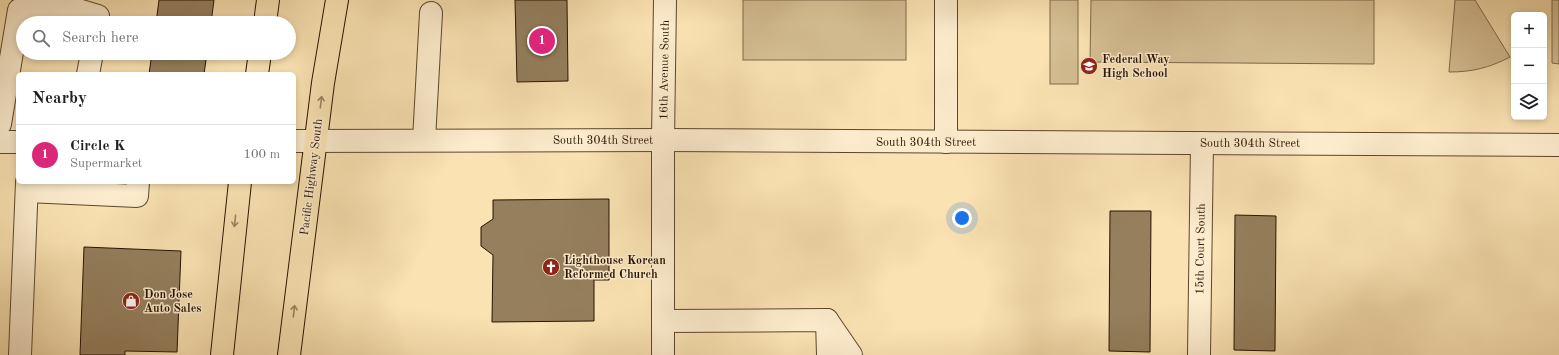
<!DOCTYPE html>
<meta charset="utf-8">
<style>
:root{--surface:#fff;--page:#f2f2f2;--text:#202124;--muted:#757577;--line:#e0e0e0;--accent:#db2777}
body{margin:0;font-family:"Old Standard TT",serif;background:var(--page);color:var(--text)}
.controls{position:absolute;right:12px;top:12px;display:grid;overflow:hidden;border-radius:6px;box-shadow:0 2px 6px #0003}
.controls button{width:36px;height:36px;display:grid;place-items:center;padding:0;border:0;border-bottom:1px solid var(--line);background:var(--surface);color:var(--text);font:20px sans-serif}
.you{position:absolute;left:962px;top:218px;width:14px;height:14px;margin:-10px;border:3px solid #fff;border-radius:50%;background:#1a73e8;box-shadow:0 0 0 6px #1a73e833}
.badge{display:grid;place-items:center;width:26px;height:26px;border-radius:50%;background:var(--accent);color:#fff;font-size:13px;font-weight:700}
.pin{position:absolute;translate:-50% -50%;border:2px solid #fff;box-shadow:0 1px 4px #0006}
.list{margin:0;padding:0;list-style:none}
h2{display:flex;justify-content:space-between;align-items:center;height:52px;margin:0;padding:0 16px;font-size:17px}
h2 small{font-size:13px;font-weight:400;color:var(--muted)}
.list li{display:grid;grid-template-columns:26px 1fr auto;gap:12px;align-items:center;box-sizing:border-box;height:60px;padding:0 16px;border-top:1px solid var(--line)}
.list b{display:block;font-size:15px;white-space:nowrap}
.list p{margin:0;font-size:13px;white-space:nowrap;color:var(--muted)}
.list em{font-size:13px;font-style:normal;color:var(--muted)}
.icon{flex:none;width:22px;height:22px;fill:none;stroke:currentColor;stroke-width:2;stroke-linecap:round;stroke-linejoin:round}
.map{position:relative;flex:none;width:1559px;height:355px;overflow:hidden}
.search{position:absolute;background:var(--surface);box-shadow:0 2px 6px #0003;left:16px;top:16px;width:280px;height:44px;display:flex;align-items:center;gap:10px;box-sizing:border-box;padding:0 14px;border-radius:22px;color:var(--muted);font-size:15px}
.panel{position:absolute;background:var(--surface);box-shadow:0 2px 6px #0003;left:16px;top:72px;width:280px;height:112px;border-radius:6px}
.map>svg:first-child{display:block}
.park{fill:#d6bf94;stroke:#7e694a}
.building{fill:#957f5d;stroke:#271300}
.lines{fill:none;stroke-linecap:round;stroke-linejoin:round}
.minor-casing{stroke:#5c472c;stroke-width:24}
.major-casing{stroke:#271300;stroke-width:24}
.minor{stroke:#fceccd;stroke-width:22}
.major{stroke:#fae2b2;stroke-width:22}
.oneway{stroke:#9b8562}
.labels{text-anchor:middle;stroke-width:3;stroke-linejoin:round;paint-order:stroke}
.poi-label{font-size:12px;font-weight:bold;fill:#271300;stroke:#fceccd;text-anchor:start}
.street-label{font-size:12px;fill:#271300;stroke:#fceccd}
</style>
<div class="map">
<svg width="1559" height="355" viewBox="0 0 1559 355">
<rect width="100%" height="100%" fill="#fae2b2"/>
<filter id="stains"><feTurbulence type="fractalNoise" baseFrequency=".005" numOctaves="4"/><feColorMatrix values="0 0 0 0 .2 0 0 0 0 .09 0 0 0 0 .02 0 0 0 .5 -.17"/></filter>
<radialGradient id="worn" r=".72"><stop offset=".6" stop-color="#630" stop-opacity="0"/><stop offset="1" stop-color="#630" stop-opacity=".3"/></radialGradient>
<g class="park">
<rect x="743" y="0" width="163" height="60"/>
<rect x="1050" y="0" width="28" height="84"/>
<path d="M1091,0h283v64l-284,-2z"/>
<path d="M1455,0h20l35,57c-21,11 -38,15 -61,15z"/>
<path d="M1552,0h7v64l-7,-1z"/>
</g>
<g class="building">
<path d="M159,0h55l-3,23h-55z"/>
<path d="M515,0h52l1,81 -51,1z"/>
<path d="M152,53h55l-3,21h-55z"/>
<path d="M609,199v81h-15v41l-102,1 1,-67 -12,-9v-19l12,-8v-19z"/>
<path d="M1110,211h41l-1,141 -41,-1z"/>
<path d="M1235,215l41,1 -1,135 -41,-1z"/>
<path d="M84,247l97,4 -4,101 -52,-1v4h-45z"/>
</g>
<g class="lines">
<defs>
<g id="minor">
<path d="M62,0l-1,5 37,11 -1,7"/>
<path d="M946,0v142"/>
<path d="M88,74l4,-21"/>
<path d="M0,124l19,-114 42,-5"/>
<path d="M424,140l7,-127"/>
<path d="M294,141l369,-1 896,5"/>
<path d="M0,142h18"/>
<path d="M27,191l110,5 1,-14"/>
<path d="M827,320l1,35"/>
<path d="M663,321l164,-1 24,35"/>
<path d="M20,355l7,-173"/>
<path d="M663,355v-215l2,-140"/>
<path d="M1199,355l3,-212"/>
</g>
<g id="major">
<path d="M265,23l3,-23"/>
<path d="M257,74l3,-21"/>
<path d="M222,355l18,-173"/>
<path d="M289,355l34,-272 14,-83"/>
</g>
</defs>
<use href="#minor" class="minor-casing"/>
<use href="#major" class="major-casing"/>
<use href="#minor" class="minor"/>
<use href="#major" class="major"/>
</g>
<defs><path id="oneway-shaft" d="M-6 0H5M1.5-3L5.5 0L1.5 3" fill="none" stroke-width="1.6" stroke-linecap="round" stroke-linejoin="round"/></defs>
<g class="oneway">
<use href="#oneway-shaft" transform="translate(321 102) rotate(-83)"/>
<use href="#oneway-shaft" transform="translate(235 221) rotate(96)"/>
<use href="#oneway-shaft" transform="translate(294 311) rotate(-83)"/>
</g>
<defs>
<symbol id="school-disc" viewBox="-11 -11 22 22"><circle r="9.5" fill="#8f2418" stroke="#fceccd"/><path d="M0-5L7-2L0 1L-7-2ZM-4 1L0 2.5L4 1V4Q0 6-4 4Z" fill="#fff"/></symbol>
<symbol id="church-disc" viewBox="-11 -11 22 22"><circle r="9.5" fill="#8f2418" stroke="#fceccd"/><path d="M-1.2-6h2.4v3.5h3.3v2.4h-3.3V6h-2.4V-.1h-3.3v-2.4h3.3Z" fill="#fff"/></symbol>
<symbol id="shop-disc" viewBox="-11 -11 22 22"><circle r="9.5" fill="#8f2418" stroke="#fceccd"/><path d="M-5-2.5h2.3a2.7 3.5 0 0 1 5.4 0H5L5.5 6h-11ZM-1.5-2.5h3a1.5 2.3 0 0 0-3 0Z" fill="#fff"/></symbol>
</defs>
<g fill-rule="evenodd">
<use href="#school-disc" x="1079" y="56" width="20" height="20"/>
<use href="#church-disc" x="541" y="257" width="20" height="20"/>
<use href="#shop-disc" x="121" y="291" width="20" height="20"/>
</g>
<g class="labels">
<g class="poi-label">
<text x="1102" y="63">Federal Way<tspan x="1102" dy="14">High School</tspan></text>
<text x="564" y="264">Lighthouse Korean<tspan x="564" dy="14">Reformed Church</tspan></text>
<text x="144" y="298">Don Jose<tspan x="144" dy="14">Auto Sales</tspan></text>
</g>
<g class="street-label">
<text transform="translate(664 70) rotate(-89)" y="4">16th Avenue South</text>
<text x="603" y="144">South 304th Street</text>
<text x="926" y="146">South 304th Street</text>
<text x="1250" y="147">South 304th Street</text>
<text transform="translate(311 177) rotate(-83)" y="4">Pacific Highway South</text>
<text transform="translate(1200 249) rotate(-89)" y="4">15th Court South</text>
</g>
</g>
<rect width="100%" height="100%" filter="url(#stains)"/>
<rect width="100%" height="100%" fill="url(#worn)"/>
</svg>
<div class="controls">
<button>+</button>
<button>−</button>
<button><svg class="icon" aria-label="layers" viewBox="0 0 24 24"><path d="M12 4l9 5-9 5-9-5zM3 14l9 5 9-5"/></svg></button>
</div>
<div class="you"></div>
<div class="pin badge" style="left:542px;top:41px">1</div>
<div class="search"><svg class="icon" aria-label="search" viewBox="0 0 24 24"><circle cx="10" cy="10" r="6"/><path d="M15 15l6 6"/></svg>Search here</div>
<section class="panel">
<h2>Nearby<small></small></h2>
<ul class="list">
<li><span class="badge">1</span><div><b>Circle K</b><p>Supermarket</p></div><em>100 m</em></li>
</ul>
</section>
</div>
